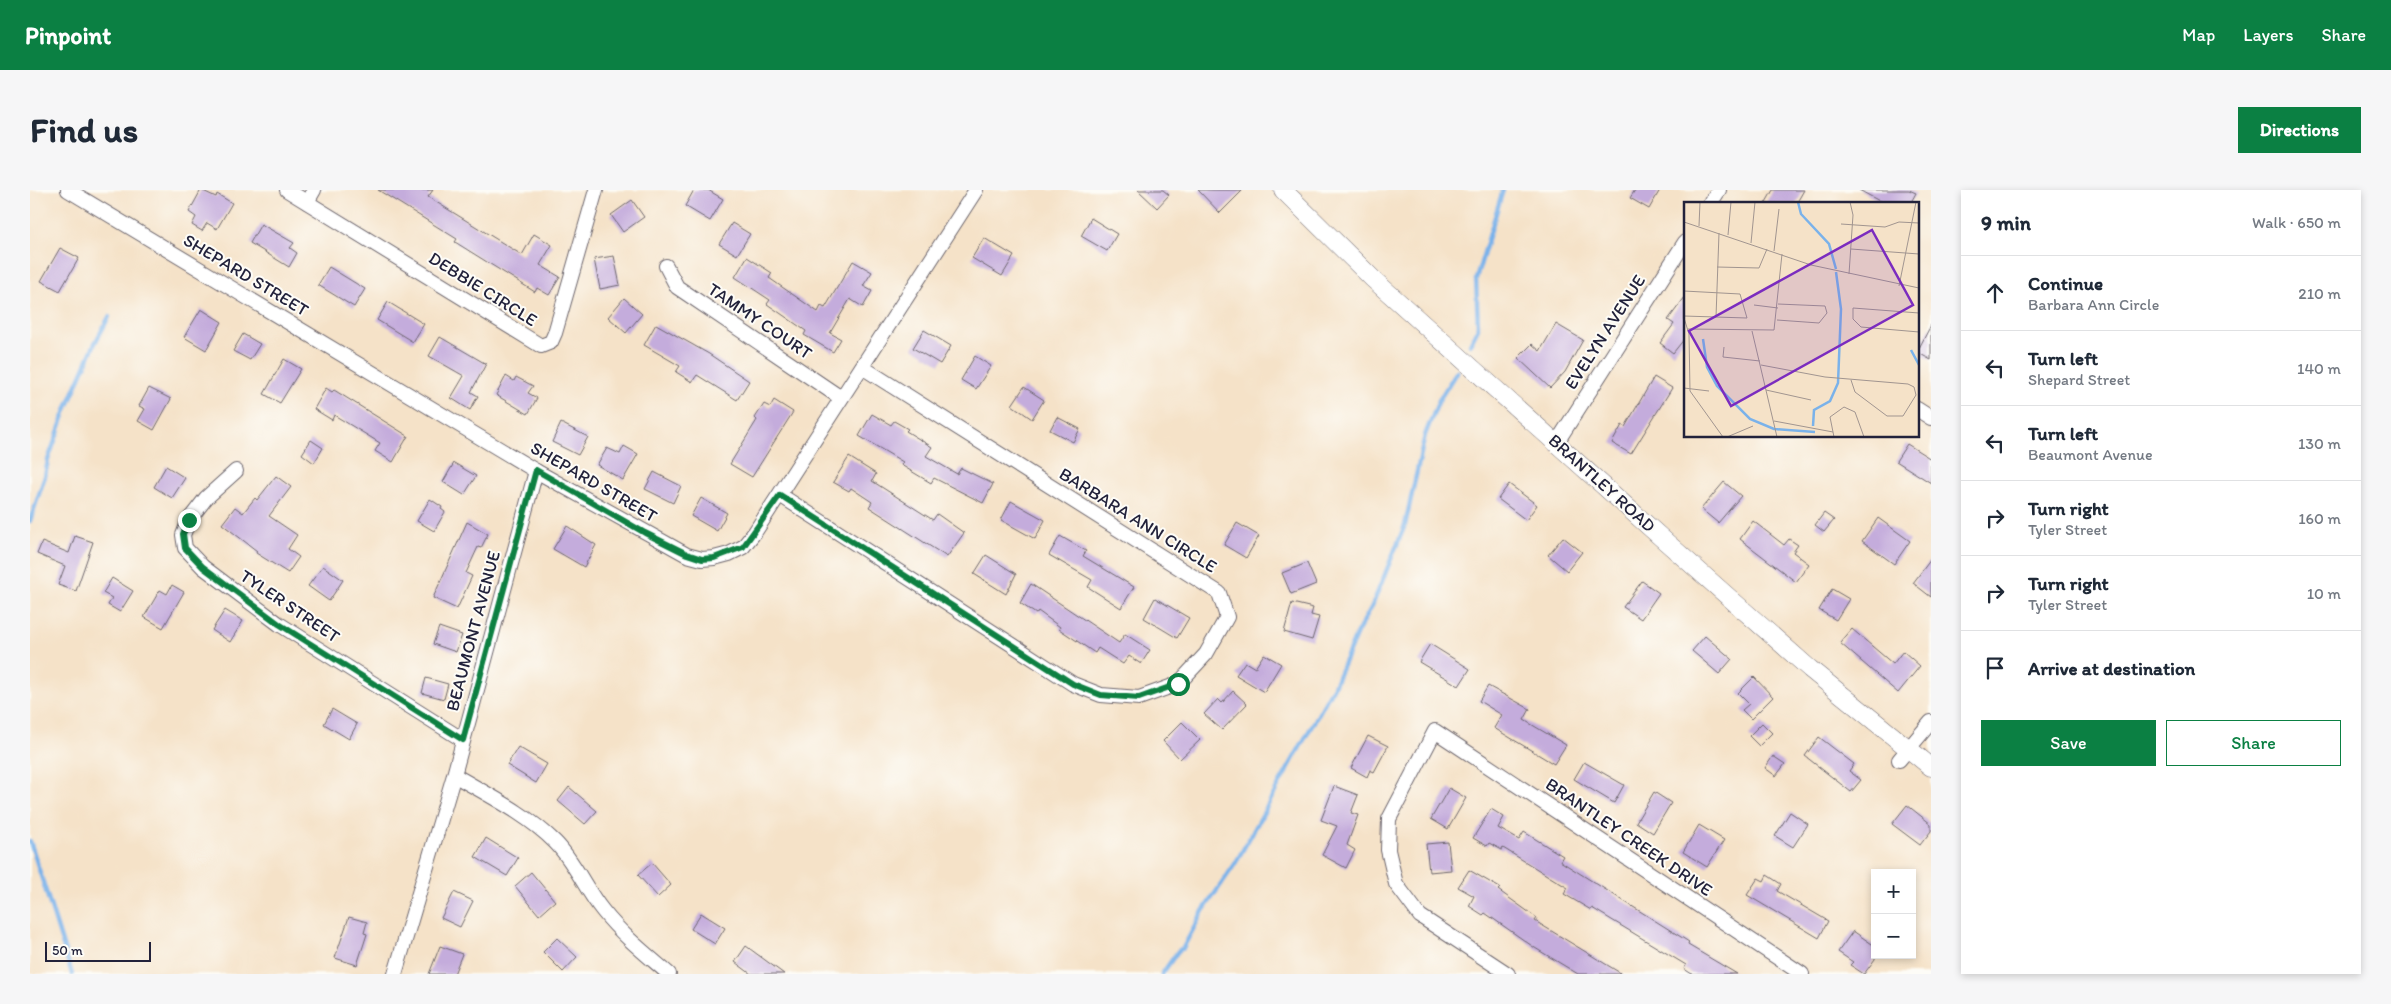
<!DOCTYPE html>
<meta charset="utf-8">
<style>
:root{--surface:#fff;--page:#f6f6f7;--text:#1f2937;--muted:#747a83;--line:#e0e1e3;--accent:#0b8043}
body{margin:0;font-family:Itim,sans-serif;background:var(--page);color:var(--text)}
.controls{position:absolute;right:15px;bottom:15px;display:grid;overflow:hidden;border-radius:0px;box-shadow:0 2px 8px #0003}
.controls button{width:45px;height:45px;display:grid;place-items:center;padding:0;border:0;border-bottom:1px solid var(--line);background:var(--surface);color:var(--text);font:25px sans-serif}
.scale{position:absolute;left:15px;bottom:12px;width:106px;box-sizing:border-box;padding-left:5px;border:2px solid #22223b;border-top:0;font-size:14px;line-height:18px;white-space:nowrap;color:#22223b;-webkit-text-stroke:4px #fdfcf7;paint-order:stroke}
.stop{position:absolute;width:15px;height:15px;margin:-11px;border:4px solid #0b8043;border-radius:50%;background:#fff}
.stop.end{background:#0b8043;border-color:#fff;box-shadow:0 1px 5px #0008}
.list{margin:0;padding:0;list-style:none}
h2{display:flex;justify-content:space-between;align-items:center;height:65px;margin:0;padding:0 20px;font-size:21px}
h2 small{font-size:16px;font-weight:400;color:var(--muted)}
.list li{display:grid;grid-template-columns:32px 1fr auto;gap:15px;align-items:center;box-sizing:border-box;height:75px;padding:0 20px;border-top:1px solid var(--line)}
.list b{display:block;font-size:19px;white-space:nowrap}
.list p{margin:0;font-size:16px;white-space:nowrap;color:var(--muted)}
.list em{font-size:16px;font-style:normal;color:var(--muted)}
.actions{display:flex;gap:10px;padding:15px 20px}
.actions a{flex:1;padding:11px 0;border:1px solid var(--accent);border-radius:0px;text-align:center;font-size:18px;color:var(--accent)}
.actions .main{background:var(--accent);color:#fff}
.icon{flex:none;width:28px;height:28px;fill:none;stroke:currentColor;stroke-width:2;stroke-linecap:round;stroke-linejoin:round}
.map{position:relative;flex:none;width:1901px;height:784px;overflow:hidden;border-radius:0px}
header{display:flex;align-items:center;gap:30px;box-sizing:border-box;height:70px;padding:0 25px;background:var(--accent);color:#fff}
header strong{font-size:24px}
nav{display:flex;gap:28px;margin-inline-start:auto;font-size:18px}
.intro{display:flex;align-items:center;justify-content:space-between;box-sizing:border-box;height:120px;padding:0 30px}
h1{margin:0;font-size:35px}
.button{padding:12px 22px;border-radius:0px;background:var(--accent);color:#fff;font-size:18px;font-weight:700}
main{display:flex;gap:30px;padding:0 30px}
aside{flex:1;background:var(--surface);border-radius:0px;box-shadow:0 2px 8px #0003}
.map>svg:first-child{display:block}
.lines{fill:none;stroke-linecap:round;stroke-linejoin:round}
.stream{stroke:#7ab2ea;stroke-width:4.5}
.building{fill:#c4acdc}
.minor-casing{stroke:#6c656c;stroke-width:16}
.tertiary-casing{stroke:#6c656c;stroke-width:19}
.minor{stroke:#fff;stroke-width:14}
.tertiary{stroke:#fff;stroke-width:18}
.route{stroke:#0b8043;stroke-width:6}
.labels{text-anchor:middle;stroke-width:4;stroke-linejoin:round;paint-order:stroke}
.street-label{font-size:18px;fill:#22223b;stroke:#fdfcf7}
.inset-river{fill:none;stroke:#7ab2ea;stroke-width:2.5}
.inset-road{fill:none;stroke:#a19590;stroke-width:1}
.view{fill:#7b2cbf;fill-opacity:0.15;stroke:#7b2cbf;stroke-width:2.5}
.inset-edge{fill:none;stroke:#22223b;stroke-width:2.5}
</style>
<header>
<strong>Pinpoint</strong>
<nav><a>Map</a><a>Layers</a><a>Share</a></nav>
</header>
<div class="intro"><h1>Find us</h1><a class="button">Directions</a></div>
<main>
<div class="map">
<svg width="1901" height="784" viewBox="0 0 1901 784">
<rect width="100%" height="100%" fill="#fdfcf7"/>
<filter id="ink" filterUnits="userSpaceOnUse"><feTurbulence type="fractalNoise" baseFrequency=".02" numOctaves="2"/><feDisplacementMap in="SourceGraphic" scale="10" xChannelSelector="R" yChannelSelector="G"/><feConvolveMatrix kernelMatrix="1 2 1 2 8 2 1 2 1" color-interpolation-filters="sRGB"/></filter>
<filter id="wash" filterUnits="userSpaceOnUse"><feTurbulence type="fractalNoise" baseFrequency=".0096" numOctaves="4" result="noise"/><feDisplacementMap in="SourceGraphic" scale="20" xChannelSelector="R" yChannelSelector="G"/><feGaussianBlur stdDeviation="1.12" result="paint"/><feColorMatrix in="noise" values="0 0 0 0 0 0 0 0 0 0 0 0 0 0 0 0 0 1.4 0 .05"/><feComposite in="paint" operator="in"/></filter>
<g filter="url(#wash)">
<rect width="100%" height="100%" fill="#f5e2c8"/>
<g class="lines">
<g class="stream">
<path d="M1440,154l8,-16 -2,-49 27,-89"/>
<path d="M0,331l15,-45 3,-16 18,-50 29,-67 14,-26"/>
<path d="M0,651l42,133"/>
<path d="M1132,784l16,-23 5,-3 20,-37 32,-47 99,-178 23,-53 15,-27 33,-81 20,-90 14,-35 18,-29"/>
</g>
</g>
<g id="blocks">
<g class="building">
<path d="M171,0l15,7 1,-3 15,9 -15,26 -10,-6 -5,8 -10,-6 4,-8 -7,-5z"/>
<path d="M348,0h55l-5,7 94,58 12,-21 18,11 -12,20 20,12 -11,18 -12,-7 -2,4 -80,-50 2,-3z"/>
<path d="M664,0h14l15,9 -13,22 -25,-15z"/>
<path d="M1108,0h25l6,5 -12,13z"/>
<path d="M1168,0h45l-23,23z"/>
<path d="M1605,0h25l-11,19 -19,-11z"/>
<path d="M1743,0h31l-8,14h-31z"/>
<path d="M1829,0h50l7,3 -6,11h-25z"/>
<path d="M602,10l12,17 -21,15 -12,-17z"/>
<path d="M1061,28l26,16 -10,17 -26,-15z"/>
<path d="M702,33l18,11 -13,21 -18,-11z"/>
<path d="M231,34l33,19 -4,5 7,5 -8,14 -39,-24z"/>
<path d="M954,48l30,18 -12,20 -30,-18z"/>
<path d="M30,58l19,10 -19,33 -19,-10z"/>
<path d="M584,66l6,29 -20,4 -6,-30z"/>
<path d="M717,67l25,16 -3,5 49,34 3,-6 4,2 28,-47 19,11 -9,14 9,5 -9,16 -13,-8 -20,34 11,6 -8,13 -29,-17 2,-4 -39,-27 3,-4 -35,-23z"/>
<path d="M299,77l36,22 -11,18 -36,-22z"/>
<path d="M1655,107v41l-12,15 -13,-10 14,-19 -6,-4z"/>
<path d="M594,108l18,16 -16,19 -18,-16z"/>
<path d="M358,112l36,22 -11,18 -36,-22z"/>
<path d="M171,119l21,13 -16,28 -22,-13z"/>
<path d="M626,134l53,30 40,27 -12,19 -40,-25 -5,7 -16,-10 4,-6 -36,-21z"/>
<path d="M1526,134l27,16 -18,32 -15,16 -32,-30 14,-14 8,7z"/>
<path d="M1901,135v35l-14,-8z"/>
<path d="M894,140l27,16 -11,18 -27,-16z"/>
<path d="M213,144l17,10 -10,16 -17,-9z"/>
<path d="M410,147l46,27 -15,28 7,4 -8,14 -19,-12 13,-22 -35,-20z"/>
<path d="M945,166l16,10 -15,23 -15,-9z"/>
<path d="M254,169l17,10 -21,34 -16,-9z"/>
<path d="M476,186l8,5 2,-4 17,9 -5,7 9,5 -9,16 -32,-19z"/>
<path d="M1624,187l18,11 -41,66 -19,-11 10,-18 3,2z"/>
<path d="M994,197l20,13 -12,19 -20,-14z"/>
<path d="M119,198l22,11 -17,31 -16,-9 7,-12 -6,-3z"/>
<path d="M296,198l6,4 2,-2 74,46 -15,26 -18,-11 5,-8 -46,-28 -2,5 -18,-11z"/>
<path d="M744,210l19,12 -41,65 -22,-13 27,-44 -2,-2 9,-14 6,3z"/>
<path d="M842,224l19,11 3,-4 14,8 -2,2 26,16 -6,9 31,18 4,-6 32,16 -10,19 -49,-25 -3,5 -30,-18 2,-3 -44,-26z"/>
<path d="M1027,227l23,12 -7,13 -23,-12z"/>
<path d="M531,233l27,14 -10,18 -26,-13z"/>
<path d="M281,250l12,8 -9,15 -12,-9z"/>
<path d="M1877,254l24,15v24l-35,-22z"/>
<path d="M594,256l14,8 -15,26 -26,-15 10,-17 13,6z"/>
<path d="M819,267l27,17 -4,7 61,39 4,-6 27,19 -17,24 -78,-50 3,-5 -21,-14 -2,3 -16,-9z"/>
<path d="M424,273l22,13 -12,19 -21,-13z"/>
<path d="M136,276l19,12 -13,20 -18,-11z"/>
<path d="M624,282l27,14 -8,17 -28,-14z"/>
<path d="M246,286l15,11 -22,29 28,19 -9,14 11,8 -11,16 -32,-20 1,-2 -35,-27 13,-17 8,6 12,-15 2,2z"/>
<path d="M1694,292l17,14 -23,27 -17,-14z"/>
<path d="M1479,294l28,21 -11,15 -28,-21z"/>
<path d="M671,308l26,15 -10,18 -26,-15z"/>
<path d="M400,309l12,8 -1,2 4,3 -11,19 -17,-10z"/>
<path d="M981,311l34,19 -10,19 -34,-19z"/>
<path d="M1794,323l10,7 -10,12 -9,-7z"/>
<path d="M1848,328l32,23 -16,23 -32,-23z"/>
<path d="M1723,331l31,24 5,-6 9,6 -5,7 16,12 -13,18 -56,-43z"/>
<path d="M437,332l21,12 -7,14 -3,-1 -12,26 6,3 -15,33 -24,-11z"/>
<path d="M1207,333l22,13 -13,22 -22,-13z"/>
<path d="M537,336l29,19 -12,22 -31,-18z"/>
<path d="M45,346l18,6 -17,49 -18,-6 7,-19 -28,-12 5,-12 27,11z"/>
<path d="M1030,346l26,15 -3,5 51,31 -13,21 -33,-21 4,-7 -43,-25z"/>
<path d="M1533,347l19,15 -15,19 -19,-16z"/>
<path d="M956,365l30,19 -10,20 -32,-20z"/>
<path d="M1901,369v38l-18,-14z"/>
<path d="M1277,373l9,21 -25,10 -9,-21z"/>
<path d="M293,376l20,14 -14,21 -21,-15z"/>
<path d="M82,388l21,13 -13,21 -12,-7 4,-7 -9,-5z"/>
<path d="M1612,391l17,12 -18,26 -18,-12z"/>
<path d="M1001,394l88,59 6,-9 25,16 -9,14 -12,-8 -6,8 -25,-16 -3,5 -36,-24 1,-2 -22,-16 -2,3 -16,-11z"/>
<path d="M142,395l12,7 -21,36 -19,-11 16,-27 7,4z"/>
<path d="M1802,399l17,10 -13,21 -17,-10z"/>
<path d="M1125,408l34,20 -12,20 -33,-20z"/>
<path d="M1262,413l21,5 -2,7 8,2 -7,23 -28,-8z"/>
<path d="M195,420l18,11 -13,21 -18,-12z"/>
<path d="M409,437l23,8 -6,17 -23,-8z"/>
<path d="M1822,439l41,35 10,-13 17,15 -22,27 -58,-50z"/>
<path d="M1675,446l27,23 -13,15 -27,-23z"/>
<path d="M1400,454l40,25 -11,17 -40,-24z"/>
<path d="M1234,464l17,10 -17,28 -28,-17 9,-13 10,6z"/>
<path d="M1724,487l19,20 -22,22 -9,-9 7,-6 -11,-11z"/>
<path d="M396,488l22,6 -4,15 -22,-6z"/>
<path d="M1458,496l42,23 -6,11 42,25 -12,19 -60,-36 8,-13 -23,-14z"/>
<path d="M1203,501l14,13 -25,26 -18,-16 14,-15 4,4z"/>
<path d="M302,519l25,15 -8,15 -25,-15z"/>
<path d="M1152,532l18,18 -20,19 -17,-18z"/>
<path d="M1732,533l10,10 -13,13 -10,-10z"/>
<path d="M1338,546l20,10 -14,26 -4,-2 -3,7 -16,-9z"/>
<path d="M1789,547l35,27 -5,7 12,9 -10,12 -46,-36z"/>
<path d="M488,557l29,17 -11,19 -29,-18z"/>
<path d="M1743,566l12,8 -9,12 -11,-8z"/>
<path d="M1554,572l40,23 -10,18 -40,-24z"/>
<path d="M1304,596l24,9 -7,18 7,2 -11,30 8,5 -9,18 -24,-13 15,-29 -16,-6z"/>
<path d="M539,597l28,24 -12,13 -27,-23z"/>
<path d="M1419,598l17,10 -18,31 -17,-10z"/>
<path d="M1624,602l17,11 -18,30 -17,-11z"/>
<path d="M1877,615l24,19v7l-11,14 -28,-21z"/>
<path d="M1461,619l13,8 -6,11 21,12 5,-8 39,24 -3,5 129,81 -1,3 49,29h-45l-8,-5 2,-4 -94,-57 -1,2 -27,-16 4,-6 -65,-40 -1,2 -13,-7 -2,3 -14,-8z"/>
<path d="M1760,622l18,12 -15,23 -18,-11z"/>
<path d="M1669,635l25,15 -17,27 -24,-15z"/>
<path d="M456,648l32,20 -11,18 -32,-19z"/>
<path d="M1418,652l3,28 -22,2 -3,-28z"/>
<path d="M622,673l19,22 -13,12 -20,-22z"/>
<path d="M1439,680l31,18 -2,2 39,28 -2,3 87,53h-44l-43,-26 -50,-35 -2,2 -14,-9 5,-10 -16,-9z"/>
<path d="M501,682l24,29 -16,14 -24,-29z"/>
<path d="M1737,685l14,9 -4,7 51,30 -9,17 -72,-43 11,-17 6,3z"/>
<path d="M424,702l19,9 -13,26 -19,-9z"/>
<path d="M671,723l24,15 -10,16 -24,-15z"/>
<path d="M319,727l18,5 -3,11 3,1 -10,31 -22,-7z"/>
<path d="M1823,741l22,15v13l-11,15 -14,-9 3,-3 -15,-10z"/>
<path d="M527,748l20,19 -14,15 -20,-20z"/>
<path d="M410,756l22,8 -8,20h-25z"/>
<path d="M716,756l38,28h-33l-16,-12z"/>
</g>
</g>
</g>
<g filter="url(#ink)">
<use href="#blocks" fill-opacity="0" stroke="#6c656c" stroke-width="1"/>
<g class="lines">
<defs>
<g id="minor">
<path d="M38,0l468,281 151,84 15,4 12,-1 15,-4 14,-7 12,-15 221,-342"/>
<path d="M257,0l254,156 10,-4 4,-9 41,-143"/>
<path d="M277,12l7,-12"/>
<path d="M1680,14l9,-14"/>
<path d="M636,76l11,21 164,111"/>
<path d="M1887,219l14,9"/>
<path d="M1527,252l128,-200"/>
<path d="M206,281l-30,27 -17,22 -6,15 2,13 18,19 76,57 184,116"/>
<path d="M750,305l293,189 28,11 38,3 39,-14 28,-30 21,-37 -8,-24 -357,-226"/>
<path d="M1869,570l32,-38"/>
<path d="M424,585c34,20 73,39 101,67 20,20 30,47 48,69 19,24 43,43 66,63"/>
<path d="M365,784l59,-199 82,-304"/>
<path d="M1478,784l-88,-58 -24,-32 -8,-34 1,-31 46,-88 367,243"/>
</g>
<path id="tertiary" d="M1253,0l90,89 292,262 145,128 121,98"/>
</defs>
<use href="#minor" class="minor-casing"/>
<use href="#tertiary" class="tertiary-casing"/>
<use href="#minor" class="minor"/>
<use href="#tertiary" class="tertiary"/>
</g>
</g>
<g class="lines" filter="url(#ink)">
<path class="route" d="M159,330l-6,14 2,14 18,19 76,57 184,116 73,-270 109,63 42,21 15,5 12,-1 29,-11 37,-52 293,189 28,11 38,3 39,-14"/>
</g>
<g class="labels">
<g class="street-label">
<text transform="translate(216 85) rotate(31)" y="6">SHEPARD STREET</text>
<text transform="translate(453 99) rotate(32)" y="6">DEBBIE CIRCLE</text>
<text transform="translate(730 131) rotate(34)" y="6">TAMMY COURT</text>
<text transform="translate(1575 142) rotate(-57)" y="6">EVELYN AVENUE</text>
<text transform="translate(564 292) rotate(30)" y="6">SHEPARD STREET</text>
<text transform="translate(1572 293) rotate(42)" y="6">BRANTLEY ROAD</text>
<text transform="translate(1108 330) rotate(32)" y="6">BARBARA ANN CIRCLE</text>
<text transform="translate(260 416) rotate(34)" y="6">TYLER STREET</text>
<text transform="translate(443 441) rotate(-75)" y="6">BEAUMONT AVENUE</text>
<text transform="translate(1599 647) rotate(34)" y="6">BRANTLEY CREEK DRIVE</text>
</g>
</g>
<g transform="translate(1654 12)">
<rect width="235" height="235" fill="#f5e2c8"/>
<path class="inset-river" d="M114,0l3,12 28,30 7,25M19,137l4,28 10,19 33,33 24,10 41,3M227,148l8,15M129,224l1,-16 16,-9 8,-18 3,-74 -5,-37"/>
<path class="inset-road" d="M0,20l127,43 108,23M157,22l44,3 14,-5 20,1M15,24l1,-24M44,33l3,-33M67,41l4,-41M167,47l68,5M90,49l5,-42M33,65l42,1 8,-19M165,72l4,-59 -3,-13M215,84l17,-84M0,89l56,3 7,24 -63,-2M70,103l24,3M235,111l-66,-5v11l8,8 58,5M32,115l3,-84M0,116l5,16 1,57 33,46M93,118l42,3 8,-10 -2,-7 -47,-2M4,127l86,1 8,-76M68,129l25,106M40,145l-1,10 37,4M77,163l64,12 83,7 6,3 2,8 -13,21h-16l-32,-24 -4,-12M0,186l25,3M82,188l45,10M90,219l59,11M43,235l26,-11M150,235l-4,-20 14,-10 11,5 9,25"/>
<path class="view" d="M188,28l41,75 -182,101 -42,-75z"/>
<rect width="235" height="235" class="inset-edge"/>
</g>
</svg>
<div class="controls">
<button>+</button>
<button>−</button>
</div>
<div class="scale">50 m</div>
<div class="stop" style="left:1148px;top:494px"></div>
<div class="stop end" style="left:159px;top:330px"></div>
</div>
<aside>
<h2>9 min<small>Walk · 650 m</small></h2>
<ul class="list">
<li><svg class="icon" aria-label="ahead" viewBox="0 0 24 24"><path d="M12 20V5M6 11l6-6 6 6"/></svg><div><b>Continue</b><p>Barbara Ann Circle</p></div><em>210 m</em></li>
<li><svg class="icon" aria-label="left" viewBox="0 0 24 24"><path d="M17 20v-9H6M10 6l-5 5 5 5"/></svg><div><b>Turn left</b><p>Shepard Street</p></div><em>140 m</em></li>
<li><svg class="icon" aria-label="left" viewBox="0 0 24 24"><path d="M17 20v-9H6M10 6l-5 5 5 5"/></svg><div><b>Turn left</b><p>Beaumont Avenue</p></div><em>130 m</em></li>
<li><svg class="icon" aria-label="right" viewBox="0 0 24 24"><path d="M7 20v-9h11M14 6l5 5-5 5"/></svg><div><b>Turn right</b><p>Tyler Street</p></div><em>160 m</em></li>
<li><svg class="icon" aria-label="right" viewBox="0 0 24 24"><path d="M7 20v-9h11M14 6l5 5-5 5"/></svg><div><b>Turn right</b><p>Tyler Street</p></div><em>10 m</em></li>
<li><svg class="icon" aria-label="arrive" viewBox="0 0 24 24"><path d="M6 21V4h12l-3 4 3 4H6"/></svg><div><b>Arrive at destination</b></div></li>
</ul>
<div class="actions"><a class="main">Save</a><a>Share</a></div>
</aside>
</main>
